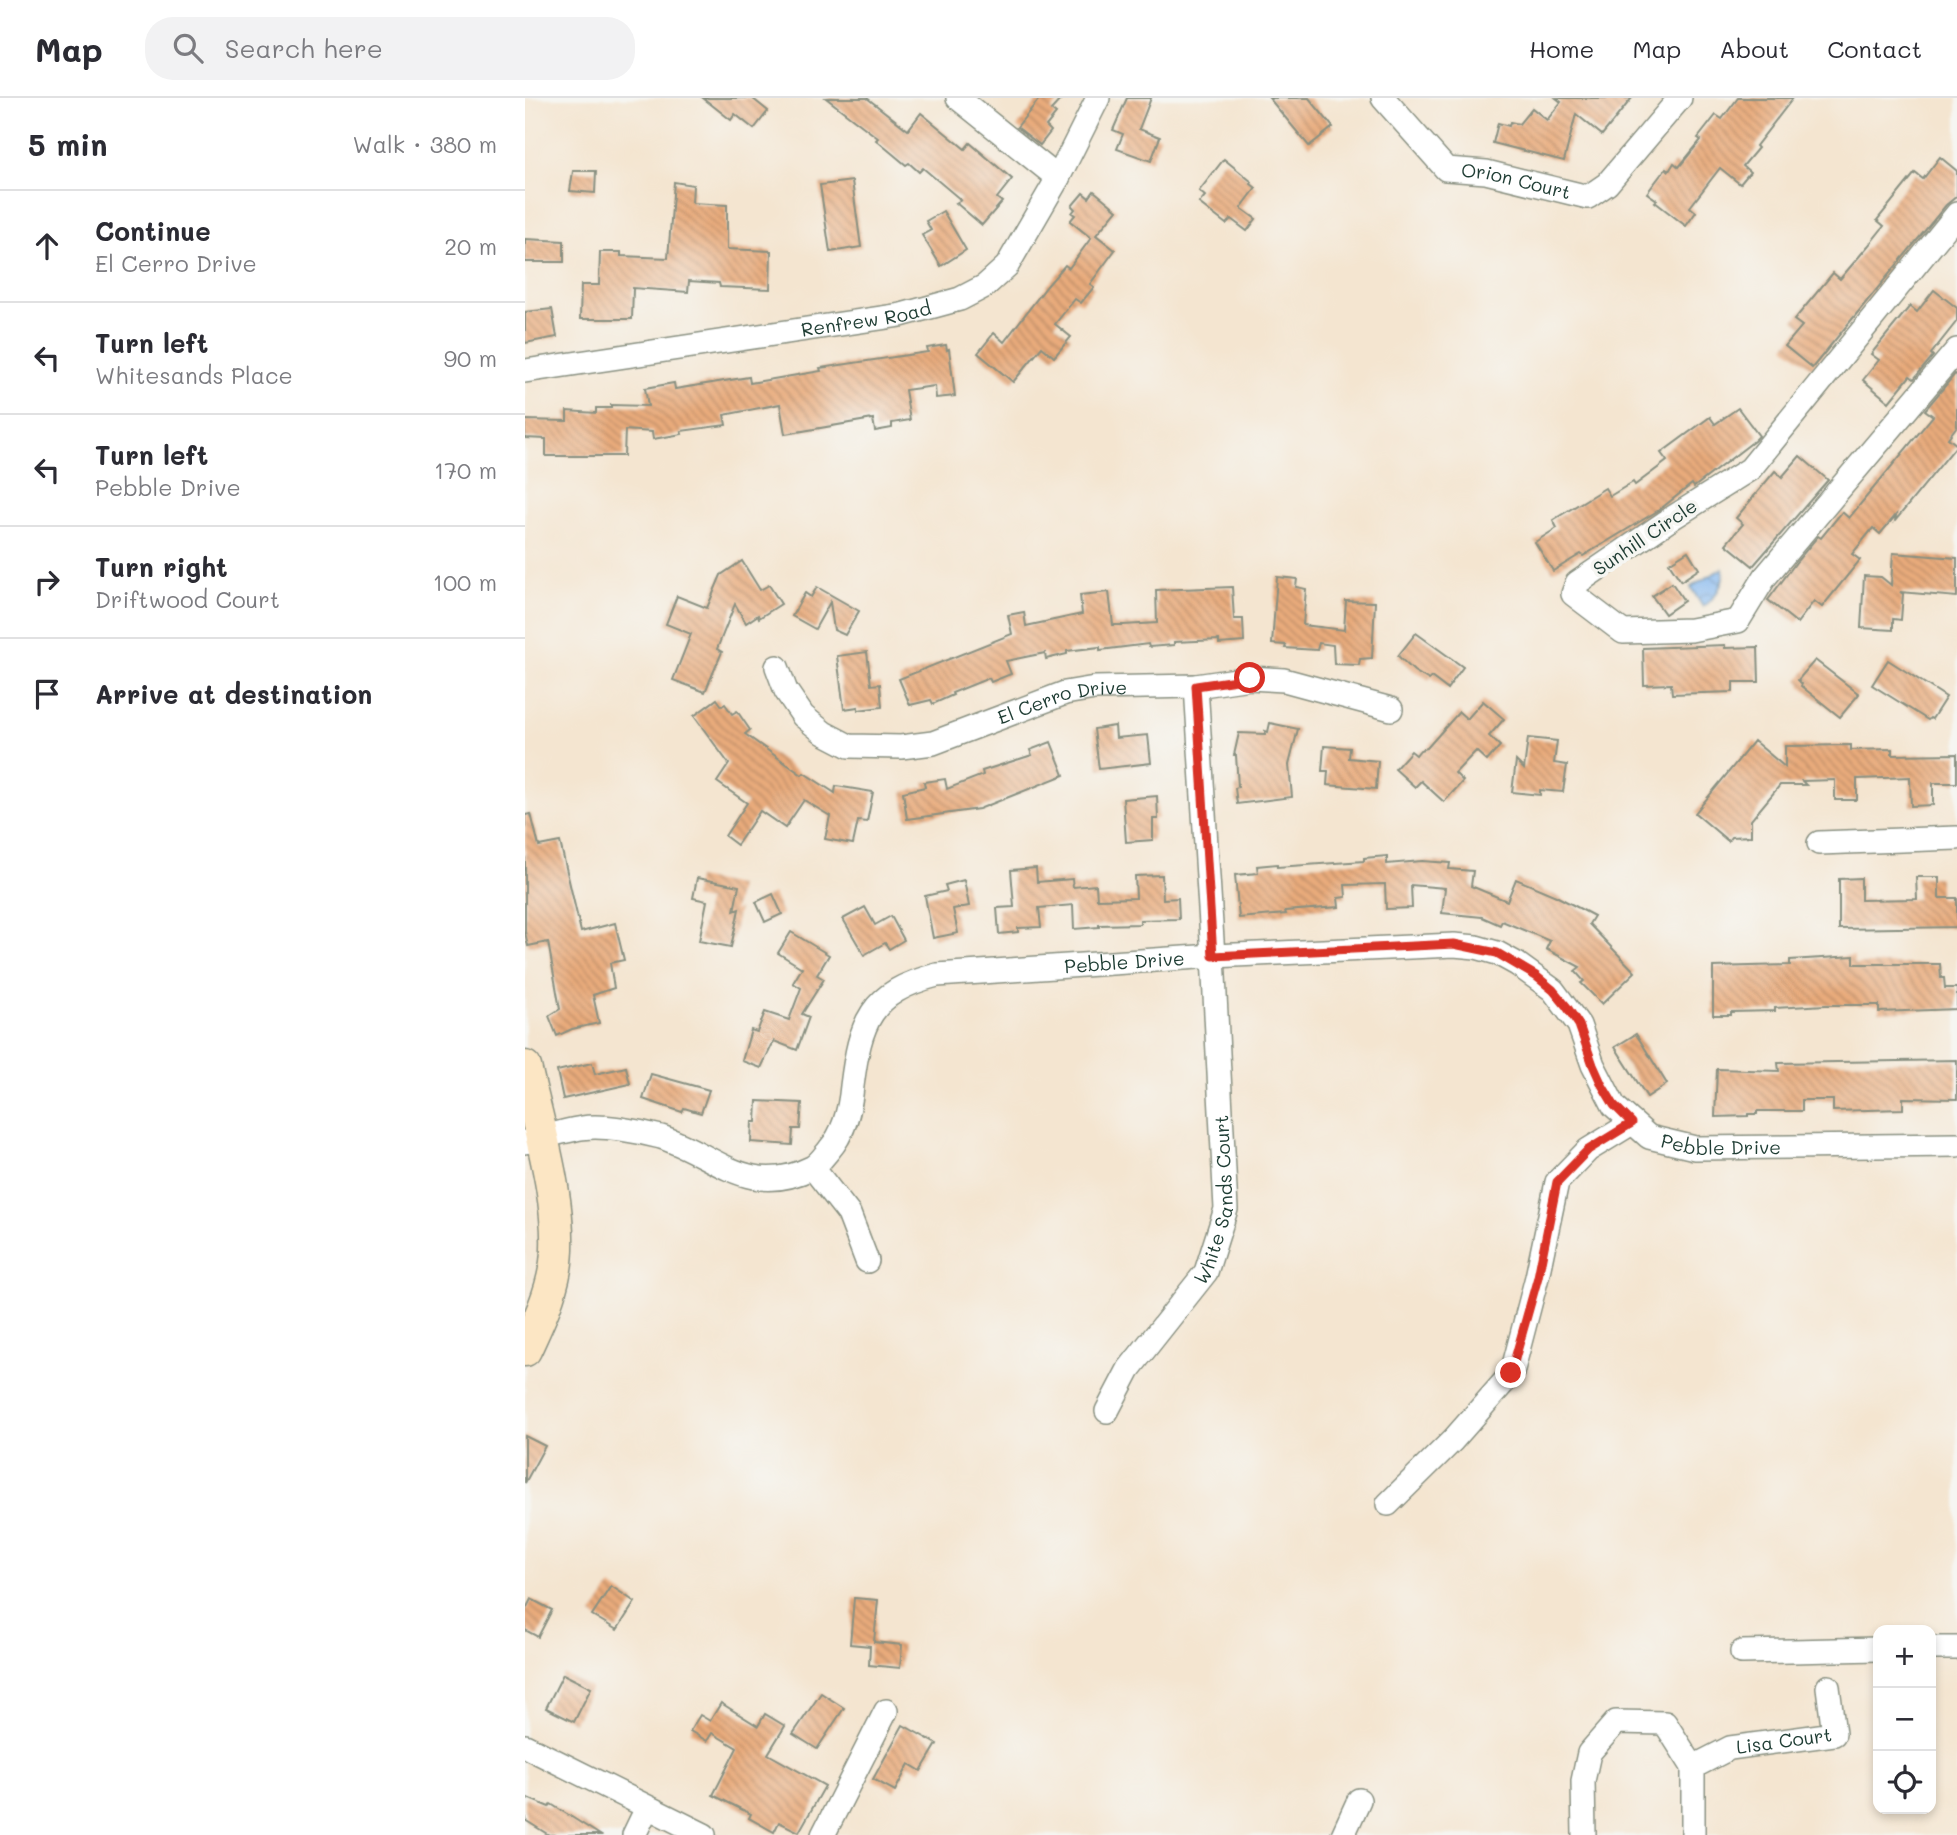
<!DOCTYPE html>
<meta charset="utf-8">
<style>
:root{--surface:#fff;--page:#f2f2f3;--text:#2b2b33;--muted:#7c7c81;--line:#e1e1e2}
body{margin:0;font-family:Mali,sans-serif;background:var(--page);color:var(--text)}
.controls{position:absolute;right:21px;bottom:21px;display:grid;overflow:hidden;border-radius:14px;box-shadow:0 4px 10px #0003}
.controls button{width:63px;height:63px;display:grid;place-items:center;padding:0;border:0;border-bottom:2px solid var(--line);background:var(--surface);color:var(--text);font:35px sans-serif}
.stop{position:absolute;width:21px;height:21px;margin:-16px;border:5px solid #d93025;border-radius:50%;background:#fff}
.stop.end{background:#d93025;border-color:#fff;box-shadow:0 2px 7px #0008}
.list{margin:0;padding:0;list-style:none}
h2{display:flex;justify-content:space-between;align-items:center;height:91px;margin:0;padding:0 28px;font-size:30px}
h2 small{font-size:23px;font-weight:400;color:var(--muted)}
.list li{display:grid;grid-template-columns:46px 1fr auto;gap:21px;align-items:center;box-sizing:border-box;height:112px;padding:0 28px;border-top:2px solid var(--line)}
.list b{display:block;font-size:26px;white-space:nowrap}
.list p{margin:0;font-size:23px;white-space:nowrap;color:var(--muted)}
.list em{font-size:23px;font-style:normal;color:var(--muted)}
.icon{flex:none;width:38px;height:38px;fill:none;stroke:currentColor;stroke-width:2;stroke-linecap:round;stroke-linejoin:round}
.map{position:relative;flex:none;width:1432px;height:1737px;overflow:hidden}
header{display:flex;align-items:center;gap:42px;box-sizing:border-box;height:98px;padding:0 35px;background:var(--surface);border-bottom:2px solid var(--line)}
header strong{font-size:33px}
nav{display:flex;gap:38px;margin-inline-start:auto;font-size:24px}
.search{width:490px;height:63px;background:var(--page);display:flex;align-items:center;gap:18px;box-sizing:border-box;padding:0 24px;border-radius:28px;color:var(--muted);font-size:26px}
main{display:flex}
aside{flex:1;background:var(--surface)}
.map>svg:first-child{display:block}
.water{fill:url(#water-waves);stroke:#507a92;stroke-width:2}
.building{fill:url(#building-back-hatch)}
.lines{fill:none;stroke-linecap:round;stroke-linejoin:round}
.street-casing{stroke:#8a9182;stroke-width:26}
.secondary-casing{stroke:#8a9182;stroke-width:35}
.street{stroke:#fff;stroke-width:23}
.secondary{stroke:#fce6c4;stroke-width:32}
.route{stroke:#d93025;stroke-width:9}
.labels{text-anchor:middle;stroke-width:7;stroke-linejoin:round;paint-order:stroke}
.street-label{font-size:19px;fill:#1f3d34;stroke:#f6f6f2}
</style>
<header>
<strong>Map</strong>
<div class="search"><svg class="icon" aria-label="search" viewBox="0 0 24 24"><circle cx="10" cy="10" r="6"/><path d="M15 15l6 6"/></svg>Search here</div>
<nav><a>Home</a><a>Map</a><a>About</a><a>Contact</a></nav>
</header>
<main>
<aside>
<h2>5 min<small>Walk · 380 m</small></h2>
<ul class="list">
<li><svg class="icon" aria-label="ahead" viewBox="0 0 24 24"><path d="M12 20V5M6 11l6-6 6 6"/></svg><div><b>Continue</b><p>El Cerro Drive</p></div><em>20 m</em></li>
<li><svg class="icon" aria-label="left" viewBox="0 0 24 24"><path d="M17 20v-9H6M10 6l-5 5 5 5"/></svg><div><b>Turn left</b><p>Whitesands Place</p></div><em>90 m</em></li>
<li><svg class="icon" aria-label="left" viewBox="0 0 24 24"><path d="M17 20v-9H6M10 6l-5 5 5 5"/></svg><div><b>Turn left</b><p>Pebble Drive</p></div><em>170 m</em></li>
<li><svg class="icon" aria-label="right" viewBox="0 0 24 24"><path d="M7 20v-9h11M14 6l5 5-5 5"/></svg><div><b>Turn right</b><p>Driftwood Court</p></div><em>100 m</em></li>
<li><svg class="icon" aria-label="arrive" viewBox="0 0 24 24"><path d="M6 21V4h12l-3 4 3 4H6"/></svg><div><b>Arrive at destination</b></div></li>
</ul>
</aside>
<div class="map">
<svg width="1432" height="1737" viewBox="0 0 1432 1737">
<defs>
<pattern id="water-waves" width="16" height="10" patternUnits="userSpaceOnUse" patternTransform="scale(1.75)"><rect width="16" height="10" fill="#82b6ef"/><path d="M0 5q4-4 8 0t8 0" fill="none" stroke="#6a95c2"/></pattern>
<pattern id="building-back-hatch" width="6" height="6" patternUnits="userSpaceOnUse" patternTransform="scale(1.75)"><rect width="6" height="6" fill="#e9ab7c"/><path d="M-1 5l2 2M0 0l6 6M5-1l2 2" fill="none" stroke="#bc8c66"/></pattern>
</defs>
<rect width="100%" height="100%" fill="#f6f6f2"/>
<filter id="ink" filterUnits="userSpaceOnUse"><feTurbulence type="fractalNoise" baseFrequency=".0143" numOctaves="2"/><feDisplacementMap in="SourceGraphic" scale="14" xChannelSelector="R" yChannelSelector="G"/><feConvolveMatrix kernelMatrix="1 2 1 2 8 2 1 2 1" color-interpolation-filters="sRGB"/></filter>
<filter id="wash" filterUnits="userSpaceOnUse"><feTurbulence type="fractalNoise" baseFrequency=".00686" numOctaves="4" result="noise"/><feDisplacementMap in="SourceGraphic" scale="28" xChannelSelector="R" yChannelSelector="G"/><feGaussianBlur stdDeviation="1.57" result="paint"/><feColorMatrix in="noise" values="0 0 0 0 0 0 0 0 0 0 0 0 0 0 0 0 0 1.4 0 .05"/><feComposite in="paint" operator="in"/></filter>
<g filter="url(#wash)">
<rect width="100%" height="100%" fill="#f4e5d0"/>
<path class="water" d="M1198,470c3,14 -8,30 -20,39l-12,-20z"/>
<g id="blocks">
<g class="building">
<path d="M178,0h49l16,13 -14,18 -19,-15 -4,6z"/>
<path d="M301,0h41l41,32 13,-17 44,36 5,-6 42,36 -15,19 5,4 -20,23 -26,-22 5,-3 -38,-32 -4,4 -10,-9 -3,2 -30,-25 2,-2z"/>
<path d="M515,0h22l-11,12 5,4 -10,12 5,5 -11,14 -23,-18z"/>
<path d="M602,0h24l-12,31 21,8 -9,24 -34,-12 6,-15 -10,-4z"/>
<path d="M744,0h40l24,29 -24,19z"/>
<path d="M1031,0h76l-30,37 -26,-21 -12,47 -71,-18 5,-20 11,3 1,-4 9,2 13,-16 15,12 14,-18z"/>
<path d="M1213,0h55l-37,48 2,2 -15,18 7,6 -10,12 -20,-16 -30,39 6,5 -10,14 -31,-24 2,-2 -10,-7 19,-25 3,3 5,-8 5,4 22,-27 -3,-2 18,-23 6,4z"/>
<path d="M1415,59l17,14v25l-11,9 -134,163 -27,-22 17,-20 -8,-6 39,-47 7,6 28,-33 16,-20 -7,-6 38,-47 8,6z"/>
<path d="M699,61l28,23 -1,2 5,4 -15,20 15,11 -9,12 -16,-12 -5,5 -27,-21 6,-7 -6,-5z"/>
<path d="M48,73h23l-1,22 -25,-2z"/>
<path d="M327,83l9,66 -31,5 -10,-67z"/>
<path d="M149,84l19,3 -1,18 35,2v44l44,2 -1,38 -50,-2 -1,-4 -30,-2 -1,11 -55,-4 -1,31h-52l1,-34h18l1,-33h21v4l47,2z"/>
<path d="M569,93l23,19 -21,25 19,15 -25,34 4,3 -13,16 -6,-4 -20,25 16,13 -17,20 -12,-10 -29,35 -35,-29 16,-20 10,9 43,-56 18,-21 4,3 22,-30 -21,-17 5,-6 -3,-2 3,-4 -3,-3 11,-13 6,5z"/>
<path d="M418,113l23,39 -25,16 -19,-31 9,-5 -5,-9z"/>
<path d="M0,141l39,2v21h-39z"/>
<path d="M1409,192l23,18v13l-26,33 2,2 -19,23 -4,-3 -21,26 -26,-22 16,-20 -8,-6 39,-48 7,6z"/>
<path d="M27,211l5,28 -32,6v-31z"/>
<path d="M421,247l1,5 2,-1 6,47 -19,2 -1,-12 -30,4 5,30 -18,3v5l-17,3 -2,-12 -88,15 -5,-30 -56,11 2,10 -45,6 1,3 -29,5 -1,-7 -27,-2 -1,26h-78v-17l-21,-1v-18l42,1v-10l29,2v-5h15v-3l37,1 -3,-18 29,-5 1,6 74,-12 1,6 71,-12 -1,-3 108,-16 -1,-4z"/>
<path d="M1430,276l2,1v51l-9,12 9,7 -62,76 1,-6 -16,19 -7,-6 -21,26 8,6 -38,47 -8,-6 -17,22 -29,-23 29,-39 21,-25 3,2 21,-26 7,6 84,-102 -8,-6z"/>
<path d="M1213,310l21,28 -5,5 -60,46 -2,-3 -33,26 -76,46 -2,-2 -28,17 -18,-29 22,-14 -4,-8 52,-32 5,8 23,-14 2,3 32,-24 -6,-8 49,-36 5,7z"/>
<path d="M1275,358l28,24 -75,86 -27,-22 17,-20 -7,-6 39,-47 7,6z"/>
<path d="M1163,453l11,18 -18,12 -12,-18z"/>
<path d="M1368,455l64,5v39l-57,-5 3,2 -2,26 -8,-1v11l-32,-2 3,-52 17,1 10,8z"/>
<path d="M217,463l18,29 9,-5 12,19 -22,14 -1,-3 -12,8 -11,-19 -18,45 5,3 -17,40 -32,-12 18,-46 -25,-10 11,-28 30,12 14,-33z"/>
<path d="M752,479l20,2 -1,8 10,2 -3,36 41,5 2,-29 29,1 -3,56 -12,1 -1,6 -25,-1 -1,-19 -14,-2 -2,7 -32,-2 1,-3 -14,-1z"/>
<path d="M1147,485l12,18 -19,13 -13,-18z"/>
<path d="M292,489l42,24 -14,24 -11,-5 -4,-28 -15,27 -23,-13 13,-23 6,4z"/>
<path d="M707,489l2,32h9l1,23 -25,2v-4l-45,2v3l-25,2 -1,-3 -48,6v-3l-33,4v3l-21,5 -1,-6 -39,8 5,13 -20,8 -2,-4 -37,15 1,2 -20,9 -2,-4 -21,5 -11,-26 113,-45 -4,-19 16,-3 2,14 56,-12 -2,-19 29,-3 4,33h10l34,-2 -1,-33z"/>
<path d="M891,535l47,34 -16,22 -16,-12 -2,3 -15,-9 -16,-15z"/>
<path d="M1200,547v3l33,-1 1,35h-26v10l-61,2 -1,-10 -27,1 -1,-37z"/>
<path d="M342,554l4,33 9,-1 2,23 -24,3v-3l-14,2 -7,-53z"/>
<path d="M1290,562l44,34 -19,23 -39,-31 1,-2 -4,-4z"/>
<path d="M1363,562l58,37 -14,22 -2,-1 -2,2 -56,-35z"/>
<path d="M192,601l5,7 3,-2 7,10 5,-3 13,19 -5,4 57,41 2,-2 31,20 1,-7 37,6 -6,30 -9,-1 -5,23 -28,-5 5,-23 -26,-16 -19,28 -25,-17 -23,34 -12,-9 22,-33 -30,-21 12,-18 -35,-48z"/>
<path d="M958,603l21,18 -15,17 11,10 -13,15 -11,-10 -21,22 8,8 -19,21 -23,-21 -6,6 -20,-18 16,-18 5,4 4,-5 7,-2 32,-36 8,7z"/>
<path d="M745,625l28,6 -9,36 3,32 -55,7 -2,-16 3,-1 -2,-32h-2l5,-22 26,1v-3l3,1z"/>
<path d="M590,628l1,12 32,-3 3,28 -52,6 -5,-40z"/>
<path d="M1003,640l29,3 -3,22 13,2 -4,27 -23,-2v5l-28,-3 4,-31 8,8z"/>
<path d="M1229,643l31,26v-21l66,-1v5l41,-1v6l65,-1v29h-24v22l-22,1 -1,-29 -53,2v21h-22v-20l-33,1 4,4h-26l-29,35v16l-20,1 -3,4 -33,-28z"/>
<path d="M526,644l13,33 -85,34 -72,10 -4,-27 22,-5 -1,-5 21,-3 2,10 36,-14 -1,-4 50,-16 -2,-5z"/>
<path d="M799,648l26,2 -1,10 29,3 -2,28 -49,-4 1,-14h-6z"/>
<path d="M632,698l1,23h-5v21l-27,2 -3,-43z"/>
<path d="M6,716l8,32 21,-4 21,90 34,-9 9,37 -14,3 4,25 -21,7 6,28 -27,6 -15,7 -8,-20 11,-7 -12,-67 -20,4 -3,-14v-117z"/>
<path d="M862,758v8l35,-3 28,2 -1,6 24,2 -2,15 36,15 9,-22 40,17 38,20 -5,8 46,48 -33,32 -21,-21 3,-2 -9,-10 5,-4 -34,-18 4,-8 -48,-20 -2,4 -18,-8 -40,-4 3,-25 -34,-3 1,23 -26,1 -1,-25 -40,1 1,12 -8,1 1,9 -54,4 1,3 -47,4 -4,-43 23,-2 -1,-7 20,-2v3l87,-6v-3z"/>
<path d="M511,770l1,14 35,-3 1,8 23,-2 1,14 39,-1 -1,-22 27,-1 1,24 15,-1 1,21 -39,1v4l-41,1v2l-25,2 -1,-24 -34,3 2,19 -23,1v4l-19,2 -2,-26 17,-1 -3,-37z"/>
<path d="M1391,779h23v21h18v29l-118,2v-50l22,-1v22l56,-1z"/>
<path d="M172,780l42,8 -5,25 5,-2 -8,38 -32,-6 8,-40 -14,-3z"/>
<path d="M439,782l5,26 -16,3 5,24 -25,5 -8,-42 22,-5 -2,-6z"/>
<path d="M248,796l9,20 -17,8 -9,-20z"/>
<path d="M340,809l10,18 16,-9 13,24 -15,9 -4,-6 -21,12 -21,-36z"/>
<path d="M266,834l38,23 -12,20 7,4 -22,35 7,3 -12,33 -23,-9 -13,27 -19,-7 9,-31 6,2 8,-20 24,8 12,-32 -8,-5 9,-15 -24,-15z"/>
<path d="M1329,858v8h86l1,14h3l1,10h12v21l-78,3v-7h-53l-51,3v3l-44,1v3h-18v-48l77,-2v-5z"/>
<path d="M1111,936l31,50 -20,13 -32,-50z"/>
<path d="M1432,962v39l-54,-1v11l-70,2v-11h-31v11h-45v3h-9v2l-33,1 2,-48 62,2 -1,-8z"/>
<path d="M67,965l3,11 31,-7 4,17 -67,15 -6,-28z"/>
<path d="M126,976l58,16 -8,23 -17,-5 -2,4 -39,-13z"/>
<path d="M232,1003l45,2 -2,26h-7l-1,16 -41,-3 1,-20h4z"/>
<path d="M0,1338l20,10 -20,37z"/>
<path d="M86,1488l24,16 -18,28 -25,-15z"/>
<path d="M329,1500l24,2 -4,42 28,3 -2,23 -31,-3 1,-19 -20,-2z"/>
<path d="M6,1501l21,11 -14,27 -13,-7v-19z"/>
<path d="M38,1576l28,14 -17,34 -28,-14z"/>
<path d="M296,1595l23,15 -27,41 -24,-15z"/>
<path d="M196,1605l37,23 7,-12 20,12 -17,28 57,32 -26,46 -20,-10 -5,10 -25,-14 2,-4 -38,-19 24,-47 -25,-15 -5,8 -17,-10 10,-16 10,6z"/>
<path d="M378,1627l34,19 -16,27 -12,-7 -14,27 -22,-12z"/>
<path d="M0,1699l24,10 2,-3 49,31h-51l-24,-15z"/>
</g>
</g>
</g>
<g filter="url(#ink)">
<use href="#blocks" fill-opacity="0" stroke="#8a9182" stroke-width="2"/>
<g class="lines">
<defs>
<g id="street">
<path d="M433,0l100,80"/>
<path id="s1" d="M858,0l63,71 40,3 102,25 19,-13 73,-86"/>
<path d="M1432,116l-207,255 -78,49 -95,65 -4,11 50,38 68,-2 47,-9 27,-44 192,-227"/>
<path id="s2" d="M0,273l376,-56 59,-16 25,-13 22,-20 51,-88 40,-80"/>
<path id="s3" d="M252,569l9,24 17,25 21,17 25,13 52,1 32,-4 132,-50 30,-5 101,-2 54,-8 34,2 107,29"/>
<path d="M1294,745l138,-5"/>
<path id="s4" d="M0,1044c19,-5 38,-11 57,-14 20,-4 59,4 79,9 54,17 87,62 150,31 7,-3 13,-12 18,-18 16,-18 21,-41 23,-64 8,-64 18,-94 85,-111l276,-19 241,-11 22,2 21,6 20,11 36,26 26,35 14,40 21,41 35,31 46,11 262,-3"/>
<path d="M288,1070l36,46 18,47"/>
<path id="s5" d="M582,1313l22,-42 77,-97 20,-63 -13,-253 -17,-270"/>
<path d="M863,1406l65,-64 59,-67 25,-96 20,-95 31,-32 44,-27"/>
<path d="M1406,1550h26"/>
<path d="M1217,1554l136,-3"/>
<path d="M0,1648l179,89"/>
<path id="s6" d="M1168,1669l37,-19 104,-14 -6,-47"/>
<path d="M109,1737l13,-27"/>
<path d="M298,1737l63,-124"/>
<path d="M818,1737l16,-35"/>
<path d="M1059,1737l-1,-54 6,-28 27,-31 49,1 28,44v68"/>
</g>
<path id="secondary" d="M0,969c13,57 40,145 30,202 -5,29 -18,55 -30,81"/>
</defs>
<use href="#street" class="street-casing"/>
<use href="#secondary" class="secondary-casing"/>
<use href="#street" class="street"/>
<use href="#secondary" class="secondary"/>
</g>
</g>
<g class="lines" filter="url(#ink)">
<path class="route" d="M725,580l-54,8 17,270 241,-12 43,9 39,23 17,14 14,17 12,18 14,40 9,20 12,20 18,18 -44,27 -31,32 -19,95 -27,96"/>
</g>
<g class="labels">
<g class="street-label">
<text dy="7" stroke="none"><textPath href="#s1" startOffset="166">Orion Court</textPath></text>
<text dy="7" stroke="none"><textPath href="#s2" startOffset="345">Renfrew Road</textPath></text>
<text transform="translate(1120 439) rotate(-34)" y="7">Sunhill Circle</text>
<text dy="7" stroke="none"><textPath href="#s3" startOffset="332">El Cerro Drive</textPath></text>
<text dy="7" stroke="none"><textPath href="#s4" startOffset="735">Pebble Drive</textPath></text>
<text dy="7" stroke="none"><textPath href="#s4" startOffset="1428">Pebble Drive</textPath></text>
<text dy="7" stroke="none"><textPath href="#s5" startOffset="245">White Sands Court</textPath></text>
<text dy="7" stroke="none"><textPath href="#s6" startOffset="96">Lisa Court</textPath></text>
</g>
</g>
</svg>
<div class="controls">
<button>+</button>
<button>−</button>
<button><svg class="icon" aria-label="locate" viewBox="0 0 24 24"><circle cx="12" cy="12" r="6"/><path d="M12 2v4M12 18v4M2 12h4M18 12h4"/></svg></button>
</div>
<div class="stop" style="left:725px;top:580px"></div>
<div class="stop end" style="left:986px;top:1275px"></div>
</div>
</main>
